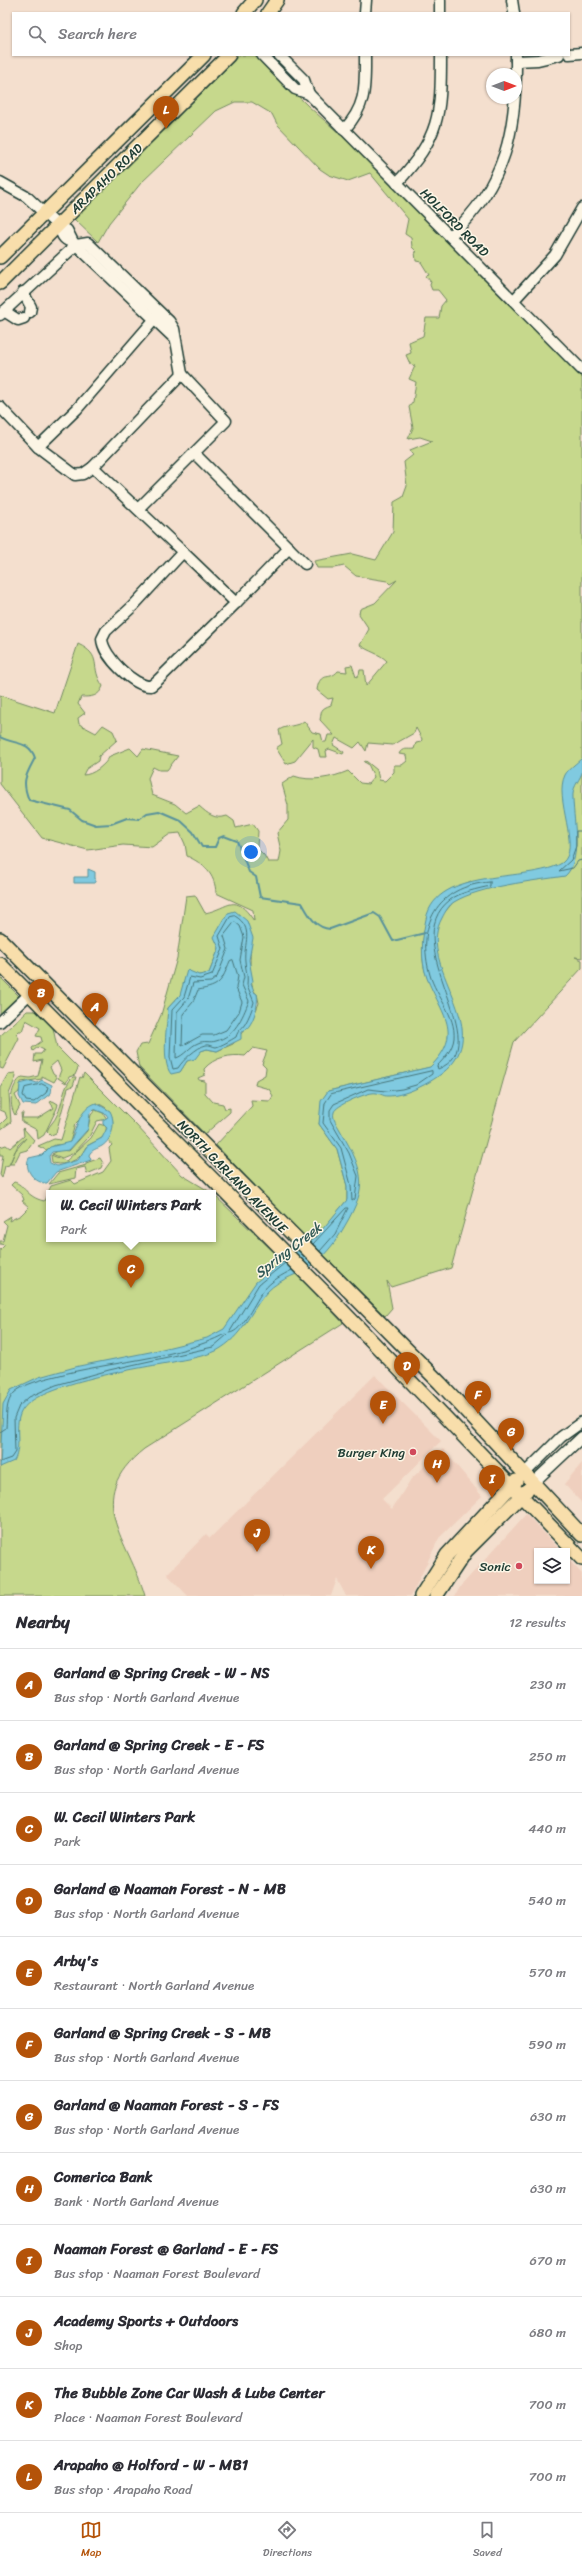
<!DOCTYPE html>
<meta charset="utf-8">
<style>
:root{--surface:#fff;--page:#f7f7f7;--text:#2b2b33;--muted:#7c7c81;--line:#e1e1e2;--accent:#b45309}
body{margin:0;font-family:Sriracha,sans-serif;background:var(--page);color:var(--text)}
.controls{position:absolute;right:12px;bottom:12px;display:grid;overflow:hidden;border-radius:0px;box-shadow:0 1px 3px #0004}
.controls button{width:36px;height:36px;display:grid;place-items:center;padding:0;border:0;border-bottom:1px solid var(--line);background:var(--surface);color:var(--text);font:20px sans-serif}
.compass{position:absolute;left:486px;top:68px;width:36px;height:36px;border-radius:50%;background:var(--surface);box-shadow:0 1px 3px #0004;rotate:90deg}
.you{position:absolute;left:251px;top:852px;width:14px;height:14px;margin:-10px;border:3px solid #fff;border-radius:50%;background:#1a73e8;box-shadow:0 0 0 6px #1a73e833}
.badge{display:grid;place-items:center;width:26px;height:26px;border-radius:50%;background:var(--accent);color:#fff;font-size:13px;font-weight:700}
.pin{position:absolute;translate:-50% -33px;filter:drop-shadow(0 1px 2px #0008)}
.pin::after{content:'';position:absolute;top:21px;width:14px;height:12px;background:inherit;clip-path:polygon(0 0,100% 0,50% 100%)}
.popup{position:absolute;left:46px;top:1190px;width:170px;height:52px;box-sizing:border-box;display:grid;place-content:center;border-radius:0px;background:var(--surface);filter:drop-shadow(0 1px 3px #0005);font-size:13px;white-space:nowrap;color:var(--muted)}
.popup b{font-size:15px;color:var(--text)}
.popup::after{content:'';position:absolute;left:50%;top:100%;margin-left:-8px;border:8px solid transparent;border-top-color:var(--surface)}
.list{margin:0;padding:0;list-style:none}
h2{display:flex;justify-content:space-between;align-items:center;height:52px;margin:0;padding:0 16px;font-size:17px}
h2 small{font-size:13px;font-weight:400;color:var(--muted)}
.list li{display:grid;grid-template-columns:26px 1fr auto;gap:12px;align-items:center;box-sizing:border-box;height:72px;padding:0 16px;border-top:1px solid var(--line)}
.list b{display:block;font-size:15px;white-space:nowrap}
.list p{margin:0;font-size:13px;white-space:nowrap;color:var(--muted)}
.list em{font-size:13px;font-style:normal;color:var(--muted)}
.icon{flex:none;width:22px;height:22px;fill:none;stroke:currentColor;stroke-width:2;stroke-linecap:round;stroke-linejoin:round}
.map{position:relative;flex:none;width:582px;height:1596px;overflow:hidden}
.search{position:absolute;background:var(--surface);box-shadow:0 1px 3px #0004;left:12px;right:12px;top:12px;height:44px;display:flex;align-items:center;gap:10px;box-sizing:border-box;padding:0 14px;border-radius:0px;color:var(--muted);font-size:15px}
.sheet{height:916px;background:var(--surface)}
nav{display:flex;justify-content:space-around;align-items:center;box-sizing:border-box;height:56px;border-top:1px solid var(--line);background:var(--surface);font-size:11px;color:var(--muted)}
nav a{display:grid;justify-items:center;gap:2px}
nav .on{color:var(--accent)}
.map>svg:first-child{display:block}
.built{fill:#efcfbe}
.green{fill:#c6d88c;stroke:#728a60;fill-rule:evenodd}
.water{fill:#80cae0;stroke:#59929b;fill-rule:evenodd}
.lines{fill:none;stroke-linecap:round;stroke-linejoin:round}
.shore{stroke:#467579;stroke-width:1}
.stream{stroke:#59929b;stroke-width:2}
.minor-casing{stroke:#1f3d34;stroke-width:13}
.major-casing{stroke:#1f3d34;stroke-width:16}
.minor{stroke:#fcf5e5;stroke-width:10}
.major{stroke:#f8deab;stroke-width:13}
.poi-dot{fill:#d1495b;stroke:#fcf5e5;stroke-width:1.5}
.labels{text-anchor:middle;stroke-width:3;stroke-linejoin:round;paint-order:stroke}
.street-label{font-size:13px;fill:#1f3d34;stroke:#fcf5e5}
.poi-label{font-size:13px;fill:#1f3d34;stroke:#fcf5e5;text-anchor:end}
.water-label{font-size:14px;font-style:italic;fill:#325956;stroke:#fcf5e5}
</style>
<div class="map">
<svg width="582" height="1596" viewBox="0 0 582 1596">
<rect width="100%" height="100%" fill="#f4dfce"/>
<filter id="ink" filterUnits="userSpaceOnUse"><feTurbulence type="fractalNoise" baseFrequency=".025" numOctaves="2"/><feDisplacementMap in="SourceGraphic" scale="8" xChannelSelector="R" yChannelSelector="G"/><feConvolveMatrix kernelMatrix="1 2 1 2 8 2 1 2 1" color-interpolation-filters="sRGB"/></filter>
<g filter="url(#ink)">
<g class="built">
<path d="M375,1375l66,66 -59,58 10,10 19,-30 32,-30 39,47 -43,42 -28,58h-65l-9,-17 -6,17h-143l-21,-22 39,-40 4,4z"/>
<path d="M582,1463v40l-18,-19z"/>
<path d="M526,1514l35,37h-24v30h30v-23l15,16v22h-127l5,-9z"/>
</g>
<g class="green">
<path d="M236,55h20l52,51 48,42 226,230v580l-7,-1 7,3v8l-68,74 -63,226 -60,19 -4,-6 5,27 -7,8 -69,-68 37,-46 -26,-97 115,-41 17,-27 -31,-105 43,-51c-8,4 -20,7 -28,13 -20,15 -26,63 -15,85 6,15 25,44 21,60 -3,12 -10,20 -18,28l-103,24 -9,33 18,25 10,37v14l-22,27 -17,16 -92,-98 36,-39 -1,-6 19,1 3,-5 -4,-7 -14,-4 1,-5 9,-5 1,-7 -4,-4 5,-13 -14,-3 -8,8c-14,-2 -31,1 -41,13l1,6 -7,3 1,2 6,1v12l8,9 10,2 2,5 5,-1v4l-25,22 -66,-67 -3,-15 4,-7 8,-1 13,-29 16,-57 9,-62 9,-1 10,18c25,-5 29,-22 49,8l-1,-11 -37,-17c-1,-19 -12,-29 -29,-37l-2,-12 -5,-11 -10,1 -18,13 -29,-2 -35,5 -46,-12 -42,-54v-89l55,18 23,-69c26,12 11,23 25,42 -4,11 -12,11 -22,11l-3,7 7,9 -7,5 1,6 17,9 7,-8 10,6 4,9 -18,16 -1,5 -12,8 -3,6c10,0 22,-10 27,-19l20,-8 8,8 5,-7 35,7 -11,14h-8l-6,-3 -5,11 4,17 23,9 11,9 13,-7c9,8 16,14 28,10l7,5 2,7 17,-4 5,7 -1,17 7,7 4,7h11l2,-11 -4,-18 11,-13v-15l-6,-21 12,-8c16,6 38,2 54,-5l12,12 8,1 6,-7 -6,-13 -4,-2 2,-1 11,9 2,10 6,1 9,-9v-7h8l5,-4 -1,-6 -7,-1c3,-7 9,-4 15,-5l2,-6 5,-1 1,-3 -6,-11 -2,5 -21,12 -25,-2 -2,8 -6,-9 -6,6 -18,-10 -3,7 11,7 -1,2 -14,-5 -3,2 1,6h-7l-2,-8 -5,-2v-8l-18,22 -9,3 -10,-16 6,-4 -3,-14c7,-5 18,-3 25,-9l8,11 9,2 2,8h3l2,-7h6l-14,-15c2,-10 0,-11 11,-15l2,-7 -5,1 -11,-9c3,-20 12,-8 21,-19l9,1 -1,-6 6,-1 4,12 3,-2 1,-5h4l2,16 21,-25c-8,-8 -18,-9 -27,-16l9,-16 -10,-15 1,-5 15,-6 22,-23 -7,4 -3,-3 -31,-5 -12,-10 -9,2h-18l-3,-7 38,-7 24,6 17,-28 1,-30 9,-5 4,-11 -3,-24 9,-7 -3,-5 22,-9 -12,-4 -12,2 5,-11 -4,-21 4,-5 3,-20 -7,-3 6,-13 -5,-2 -4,-9 5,-2 -2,-11 14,-6 3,-18h13l2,-12 5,-6 -8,-10h-6l-2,-5 1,-3 -5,-6 3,-1 -8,-13 -5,-1 -1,-9h2l-5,-5 -1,-9 -6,-4 3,-15 -38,-46 -22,8 -19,-6 -9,-6 -43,-45 -5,-10 -20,-12h-17l-19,9 -75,72 -32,40 -11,19 -24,-23 47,-50zM251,944c-1,11 -3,45 6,50l2,9 -7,17 -19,24 -16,7 -10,-2 -6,2 -14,10 -7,11 -13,-30 1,-34 31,-33 10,-2 10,-25z"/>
<path d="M0,977l19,19 -19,19z"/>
<path d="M27,1011h9l17,17 4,19 21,21 -3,7 -6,2 -3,6 -8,-5 3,-8 -4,-9 -7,6 3,7 4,3 -3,5 -12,-6v3l-21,3 -2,10 -4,3 5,11 -5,9c-7,-11 -4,-30 7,-38l8,1 8,-2 4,-16 -8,2 1,-8h6l3,-4 -6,-3 -5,4 -1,-3 10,-7 -1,-4 -5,-1 4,-8 -14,-8 -4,11h-3l-3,3 3,4 -16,31 -3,-1v-32z"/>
<path d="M15,1073l1,4 -7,17 2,28 -11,8v-5l7,-7 -2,-6 -5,-2v-22l8,-14z"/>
<path d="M84,1073l52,52 46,50 30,18h-163v46h164v-45l88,84 42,45 -199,126c-63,50 -15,90 1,147h-145v-346l5,-5 -5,-1v-3h3l4,-16 -4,-4 8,-5 -2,5 12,-6 8,-8 -7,-6 2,-1 -2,-5 -11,-10 3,-3c10,2 12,15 30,19l7,-15 20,-6 4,4 28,-12 8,-11 -2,-13 3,-3 -4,-5c8,-17 7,-31 -12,-37l-21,21 -5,18 -4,2 -11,1 -9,5 -8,-4 16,-7 7,1 19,-63 2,1z"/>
<path d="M73,1077h3l-3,9 -5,2 -12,45 -5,2 -4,-4c2,-6 8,-10 10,-16 6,-11 6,-30 16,-38z"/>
<path d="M53,1101l5,3 -1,4 -13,27 -6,4 -1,-9 -15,-8 -1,-9h2l-1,5h16l16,-10 -4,-6z"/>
<path d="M95,1110l8,3 4,6 -10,2 -8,16 -15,16 -12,5 -10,-4 8,-4 9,1 18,-20 4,-16z"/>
<path d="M99,1124l7,2c2,14 -12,14 -20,21 -2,3 -3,6 -5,8 -5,7 -23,12 -29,7l-1,-7 15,6 25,-23z"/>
<path d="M23,1128l11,12 -7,10 -7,2 -6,12h-4l5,-13 11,-13 -8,7 -9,20 -4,1 -3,12 -2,-3 3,-20h-3v-8l6,-2 4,3 14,-12z"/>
<path d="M100,1158l3,5 -2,5 -14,6 -2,-7 -9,2 -1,9 -26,6 9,-11 28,-8v-2z"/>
</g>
<g class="water">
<path d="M582,758c0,4 0,11 0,15 -4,10 -10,14 -9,26 1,26 9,62 -8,77 -31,5 -85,10 -111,26 -5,3 -9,10 -12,16 -25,45 42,98 13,142 -11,17 -48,37 -69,36 -5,-1 -8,-4 -14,-3 -8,1 -36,12 -38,19 -2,7 3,12 6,18 27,46 28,58 0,104 -6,10 -17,23 -26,30 -14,11 -33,13 -47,28 -18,20 -23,44 -51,59 -13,6 -30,8 -43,11 -33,6 -132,21 -150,47 -11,15 0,36 -9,52l-14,6 3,-63 8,-14 28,-13 40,-11 71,-14 57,-14 17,-9 32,-47 59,-44 32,-38v-14l-10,-37 -18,-25 2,-23 7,-10 102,-24c35,-34 11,-53 -3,-89 -7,-18 -5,-41 -1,-59 11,-53 102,-36 136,-56 20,-15 -9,-64 3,-88 3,-6 12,-12 17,-17z"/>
<path d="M88,869l7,3v11h-21v-6h14z"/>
<path d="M235,911l12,10 6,17 -4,22 4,21 -2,3 3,8 3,2c2,10 -4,35 -16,38v7l-24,12 -10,-2 -6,2 -6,8 -8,2 -7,11 -9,2c-10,-12 -4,-50 -3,-66l12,-13 7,-25 12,5 10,-2 10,-25 -5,-11 14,-24z"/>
<path d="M42,1080l10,5 -1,8 -15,12 -13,-1 -4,-8 1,-12 11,-3 6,2z"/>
<path d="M96,1103l14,8c6,11 3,28 -8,35 -5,3 -10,3 -13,9l2,5 -35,12 -9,11c-12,1 -24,-14 -18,-25l13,-3 8,-8 20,-5c7,-14 9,-33 26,-39zM94,1109l12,5 2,3 -5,3v4l4,4 -5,10 -15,8 -9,14 -21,6 -7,-3 -1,-7 3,-4 17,-2 19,-21 2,-16z"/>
</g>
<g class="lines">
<g class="shore">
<path d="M582,831h-6v15l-5,14 -12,11 14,-3 5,-7 4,-1"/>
<path d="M490,882v4c-12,3 -30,6 -40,14 -56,43 50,145 -12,169l-1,-3c7,-7 16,-17 17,-28 2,-23 -18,-42 -24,-63 -14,-49 6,-89 60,-93z"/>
<path d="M235,916c20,12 8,28 10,45 1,12 3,12 2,24l7,17c-2,8 -5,15 -9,22 -4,6 -7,6 -9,13 -5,3 -15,9 -20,10 -3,0 -6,-3 -10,-2 -9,2 -23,15 -28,23l-5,1 -3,-12 2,-47 12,-13 6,-20 10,2 12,-4 11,-26 -4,-13 11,-19z"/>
<path d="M235,922l5,4 4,11 -4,23 4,17 -2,8 7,16c-7,17 -14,35 -33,40 -6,2 -12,-1 -18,2 -8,3 -14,13 -22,15l1,-46 11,-13 5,-16 18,-1 6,-5 11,-28 -4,-13z"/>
<path d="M233,960l5,16 -2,12 6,14 -3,10 -13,18 -12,5h-12l-20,11 1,-32 10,-12 5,-12c23,-4 23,-8 32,-29z"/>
<path d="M432,1071v3l-16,11 -14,4 -16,2 -18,-2 -34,15 -4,6v10l19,33 9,23 -3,23 -3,2 -1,-16 -10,-37 -18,-25 2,-20 6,-9z"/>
<path d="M42,1084l6,3 -2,6 -12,9 -8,-1 -3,-6 2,-7z"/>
<path d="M313,1244l33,-36h2l-13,26 -15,17"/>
<path d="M285,1263l-26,21 -30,49c14,-1 26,-33 35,-43 7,-9 18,-15 28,-20"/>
<path d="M0,1432l6,-4c1,-11 -1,-26 8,-35 9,-9 30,-14 42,-17 55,-15 118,-16 169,-42l2,1 -14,12 -104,23 -53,15 -27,12 -10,9 -5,12 1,34 -4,6 -11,4"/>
</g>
<path class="stream" d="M0,737c14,8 29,3 35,21 -9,17 -14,23 -6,42l41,10 12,10 14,5 15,-1 16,-6 12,1 8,-6 12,-2 21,9 13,12 9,15h13l4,-9 5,-2 13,5 12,31 7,5 4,20 42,6c7,12 13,25 28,26l44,-16 6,4 13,24 32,-8"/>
<defs>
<g id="minor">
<path d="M440,0v13"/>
<path d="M512,0l2,13"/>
<path d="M365,13l1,-13"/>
<path d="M569,54l13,-1"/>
<path d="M262,55l33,34 14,5 273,276"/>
<path d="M279,55l25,25 5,14"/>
<path d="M516,61l22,-1 21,-5"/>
<path d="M344,130c23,-25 21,-43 21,-75"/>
<path d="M0,182l27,15 30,28"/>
<path d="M397,183c43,-47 44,-67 44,-128"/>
<path d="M450,236c57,-52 67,-108 66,-181"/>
<path d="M73,242l-6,-12 -6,-1c0,8 5,12 12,13l102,97"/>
<path d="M23,292l8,15 -1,5"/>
<path d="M514,300l41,-45 27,-47"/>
<path d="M4,311l14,9 6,-2"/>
<path d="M0,315l76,-70 12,-2 81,78 5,8 8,45 -89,93 -10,7 -8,1 -37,-28"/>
<path d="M0,407l38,40 39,-38 83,-96"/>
<path d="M194,453l111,111"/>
<path d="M93,467l90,85 -50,54 -27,25 -4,8c1,17 32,48 49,47l7,-6 78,-77 -53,-51"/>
<path d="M138,509l88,-88 -44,-47"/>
<path d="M236,603l53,-55"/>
<path d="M0,1022l42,-40"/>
<path d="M524,1474l37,-37 21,-15"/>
<path d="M533,1483l49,-46"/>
</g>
<g id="major">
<path d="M244,13l11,-13"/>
<path d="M268,13l9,-13"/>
<path d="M0,257l204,-202"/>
<path d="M0,283l229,-228"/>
<path d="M0,939l440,444 142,152"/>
<path d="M0,964l337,341 245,254"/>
<path d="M421,1596l26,-41 69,-74"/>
<path d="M436,1596l30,-45 61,-61"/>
</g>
</defs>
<use href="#minor" class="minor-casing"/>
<use href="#major" class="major-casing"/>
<use href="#minor" class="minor"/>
<use href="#major" class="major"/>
</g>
</g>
<g class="poi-dot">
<circle cx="413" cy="1452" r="4"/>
<circle cx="519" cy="1566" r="4"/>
</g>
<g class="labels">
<g class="street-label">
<text transform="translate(106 178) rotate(-44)" y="5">ARAPAHO ROAD</text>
<text transform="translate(455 222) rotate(45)" y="5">HOLFORD ROAD</text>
<text transform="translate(233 1176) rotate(46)" y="5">NORTH GARLAND AVENUE</text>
</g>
<g class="poi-label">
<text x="405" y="1457">Burger King</text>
<text x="511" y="1571">Sonic</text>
</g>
<g class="water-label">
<text transform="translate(288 1250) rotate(-38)" y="5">Spring Creek</text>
</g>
</g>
</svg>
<div class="controls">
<button><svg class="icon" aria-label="layers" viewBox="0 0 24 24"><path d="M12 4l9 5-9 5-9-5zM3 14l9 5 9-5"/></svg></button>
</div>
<svg class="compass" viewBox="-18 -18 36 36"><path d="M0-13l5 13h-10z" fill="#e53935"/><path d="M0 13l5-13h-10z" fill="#7c7c81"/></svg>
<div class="you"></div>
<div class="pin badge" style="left:95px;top:1026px">A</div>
<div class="pin badge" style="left:41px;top:1012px">B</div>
<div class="pin badge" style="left:131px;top:1288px">C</div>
<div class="popup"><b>W. Cecil Winters Park</b>Park</div>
<div class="pin badge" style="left:407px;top:1385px">D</div>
<div class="pin badge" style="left:383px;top:1424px">E</div>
<div class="pin badge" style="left:478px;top:1414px">F</div>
<div class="pin badge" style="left:511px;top:1451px">G</div>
<div class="pin badge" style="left:437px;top:1483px">H</div>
<div class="pin badge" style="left:492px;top:1498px">I</div>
<div class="pin badge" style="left:257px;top:1552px">J</div>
<div class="pin badge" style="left:371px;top:1569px">K</div>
<div class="pin badge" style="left:166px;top:129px">L</div>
<div class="search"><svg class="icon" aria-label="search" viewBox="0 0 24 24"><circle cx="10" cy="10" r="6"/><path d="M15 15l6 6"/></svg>Search here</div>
</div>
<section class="sheet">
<h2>Nearby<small>12 results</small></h2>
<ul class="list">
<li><span class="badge">A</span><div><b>Garland @ Spring Creek - W - NS</b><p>Bus stop · North Garland Avenue</p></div><em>230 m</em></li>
<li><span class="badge">B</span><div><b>Garland @ Spring Creek - E - FS</b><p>Bus stop · North Garland Avenue</p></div><em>250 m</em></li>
<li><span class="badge">C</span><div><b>W. Cecil Winters Park</b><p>Park</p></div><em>440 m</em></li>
<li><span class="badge">D</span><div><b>Garland @ Naaman Forest - N - MB</b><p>Bus stop · North Garland Avenue</p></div><em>540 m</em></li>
<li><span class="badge">E</span><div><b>Arby's</b><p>Restaurant · North Garland Avenue</p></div><em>570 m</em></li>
<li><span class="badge">F</span><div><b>Garland @ Spring Creek - S - MB</b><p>Bus stop · North Garland Avenue</p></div><em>590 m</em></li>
<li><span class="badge">G</span><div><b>Garland @ Naaman Forest - S - FS</b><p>Bus stop · North Garland Avenue</p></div><em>630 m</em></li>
<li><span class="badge">H</span><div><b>Comerica Bank</b><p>Bank · North Garland Avenue</p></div><em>630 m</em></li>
<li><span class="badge">I</span><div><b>Naaman Forest @ Garland - E - FS</b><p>Bus stop · Naaman Forest Boulevard</p></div><em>670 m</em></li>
<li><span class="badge">J</span><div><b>Academy Sports + Outdoors</b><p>Shop</p></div><em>680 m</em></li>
<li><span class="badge">K</span><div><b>The Bubble Zone Car Wash &amp; Lube Center</b><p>Place · Naaman Forest Boulevard</p></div><em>700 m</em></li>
<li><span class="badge">L</span><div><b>Arapaho @ Holford - W - MB1</b><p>Bus stop · Arapaho Road</p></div><em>700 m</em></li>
</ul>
</section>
<nav>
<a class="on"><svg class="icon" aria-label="map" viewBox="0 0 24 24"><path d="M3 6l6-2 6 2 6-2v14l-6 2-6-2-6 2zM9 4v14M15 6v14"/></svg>Map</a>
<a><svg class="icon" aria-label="directions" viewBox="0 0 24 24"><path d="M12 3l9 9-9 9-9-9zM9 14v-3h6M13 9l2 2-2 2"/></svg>Directions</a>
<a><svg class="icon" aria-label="saved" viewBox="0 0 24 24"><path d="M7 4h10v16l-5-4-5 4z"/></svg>Saved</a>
</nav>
